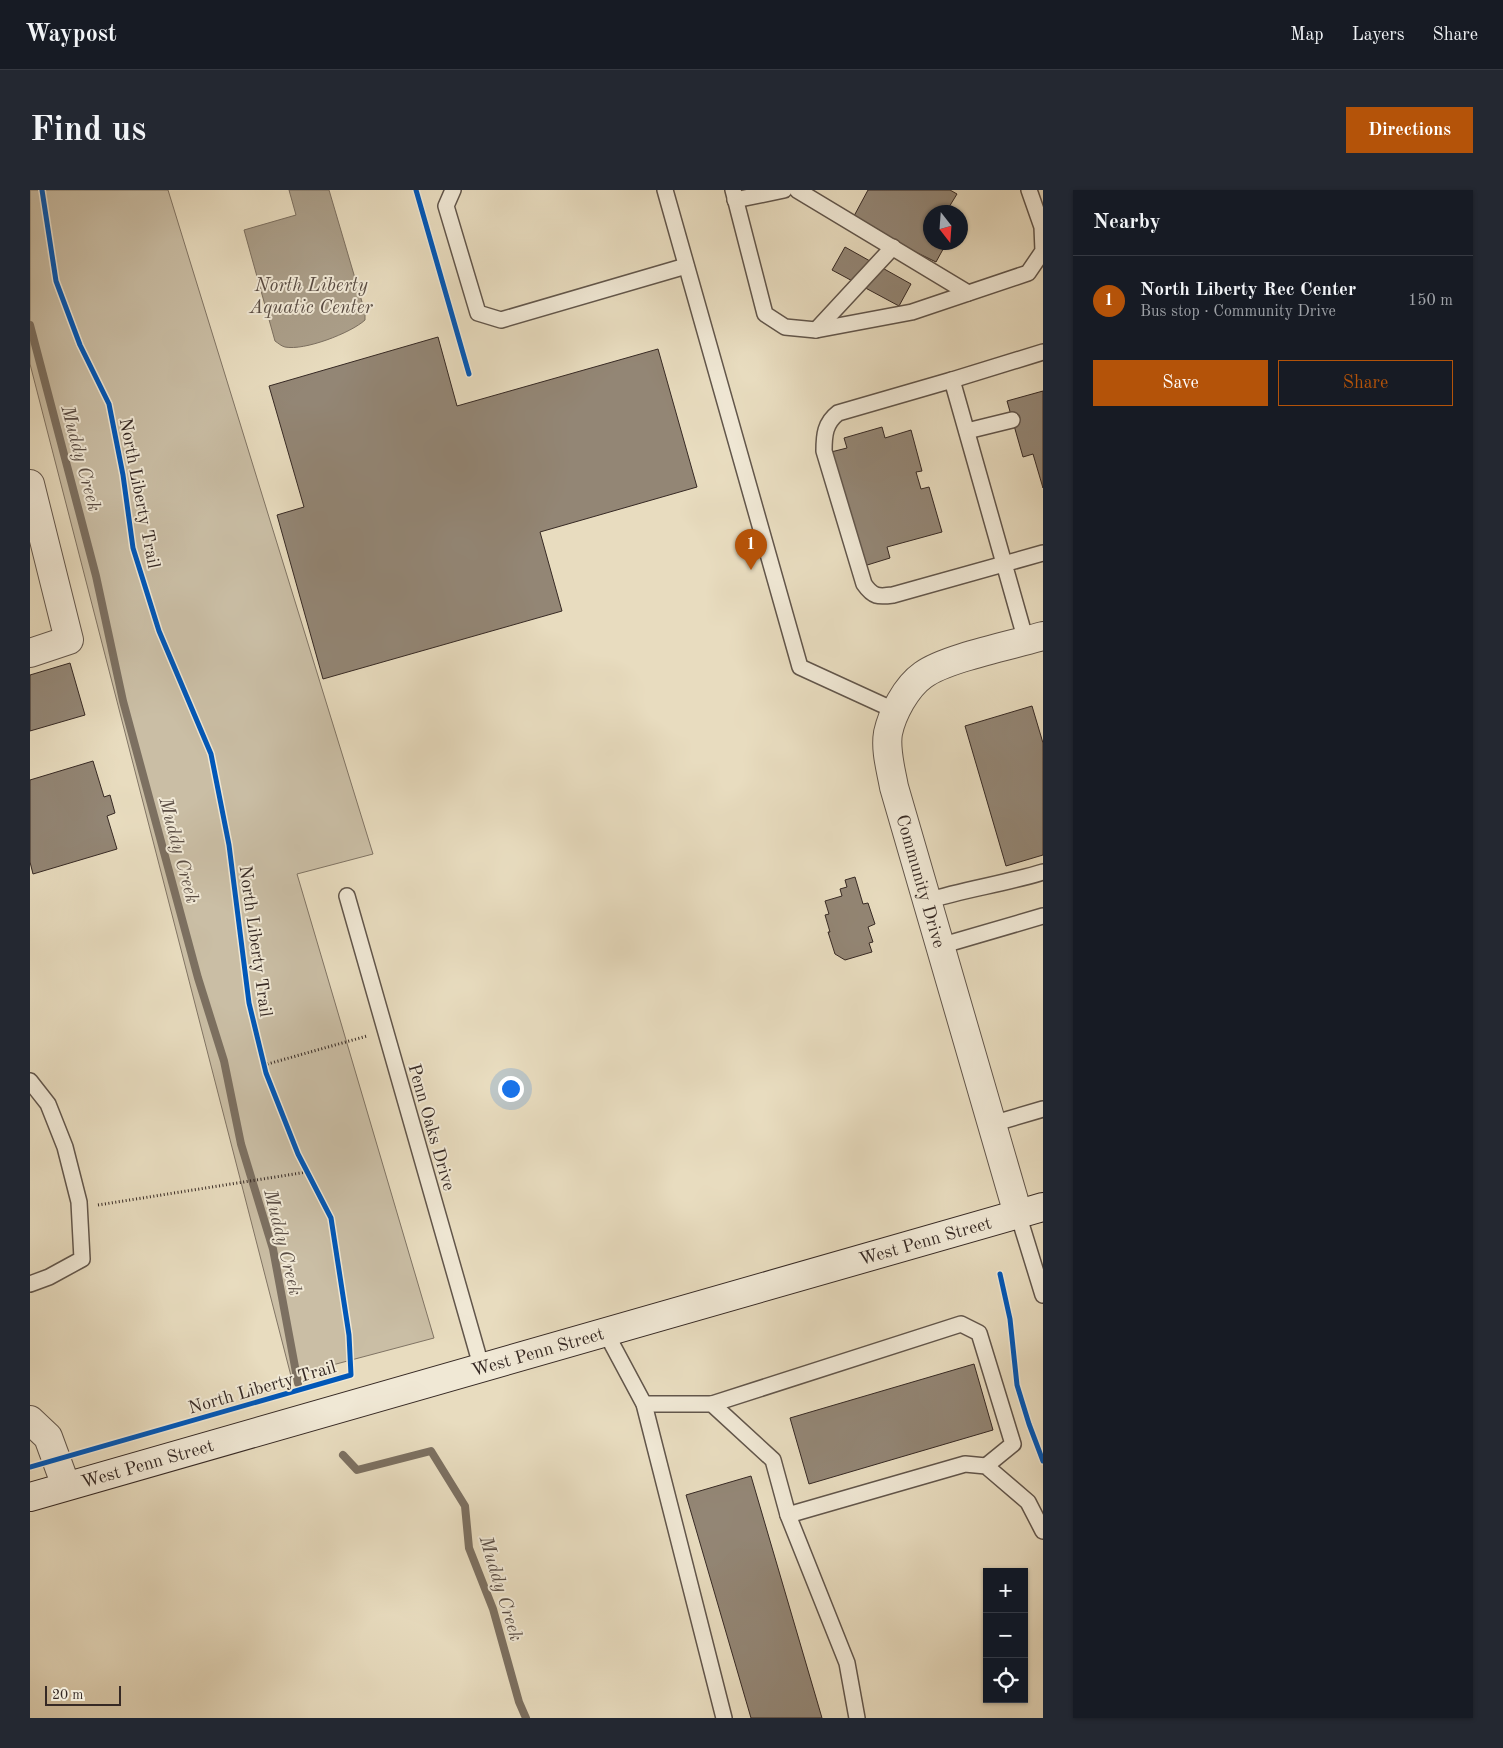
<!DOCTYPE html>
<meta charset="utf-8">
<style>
:root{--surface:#171b24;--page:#242831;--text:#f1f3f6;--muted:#9ea1a6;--line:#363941;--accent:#b45309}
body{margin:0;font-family:"Old Standard TT",serif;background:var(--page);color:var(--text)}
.controls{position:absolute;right:15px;bottom:15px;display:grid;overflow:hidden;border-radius:0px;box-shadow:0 1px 4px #0004}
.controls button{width:45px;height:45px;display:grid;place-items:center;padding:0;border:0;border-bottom:1px solid var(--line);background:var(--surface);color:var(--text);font:25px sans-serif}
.compass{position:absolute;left:893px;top:15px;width:45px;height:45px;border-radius:50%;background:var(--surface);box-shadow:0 1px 4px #0004;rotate:163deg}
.scale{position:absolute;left:15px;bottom:12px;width:76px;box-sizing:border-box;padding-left:5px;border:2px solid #362924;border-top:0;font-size:14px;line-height:18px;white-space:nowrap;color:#362924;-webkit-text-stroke:4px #f0e8d5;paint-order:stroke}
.you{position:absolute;left:480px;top:898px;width:18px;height:18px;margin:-12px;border:4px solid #fff;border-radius:50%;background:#1a73e8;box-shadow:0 0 0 8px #1a73e833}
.badge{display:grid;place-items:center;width:32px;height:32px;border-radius:50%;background:var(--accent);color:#fff;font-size:16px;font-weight:700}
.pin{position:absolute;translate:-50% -41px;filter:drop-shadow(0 1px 2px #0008)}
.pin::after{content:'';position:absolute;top:26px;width:18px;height:15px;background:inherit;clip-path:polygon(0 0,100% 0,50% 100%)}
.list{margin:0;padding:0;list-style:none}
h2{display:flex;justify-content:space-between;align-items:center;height:65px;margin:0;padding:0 20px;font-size:21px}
h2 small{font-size:16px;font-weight:400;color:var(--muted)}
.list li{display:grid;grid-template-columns:32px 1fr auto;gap:15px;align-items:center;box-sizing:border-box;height:90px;padding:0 20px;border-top:1px solid var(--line)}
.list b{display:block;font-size:19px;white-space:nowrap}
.list p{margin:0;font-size:16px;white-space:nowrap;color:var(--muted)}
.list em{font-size:16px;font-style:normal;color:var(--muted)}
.actions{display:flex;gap:10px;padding:15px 20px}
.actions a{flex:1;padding:11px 0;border:1px solid var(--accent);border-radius:0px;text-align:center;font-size:18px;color:var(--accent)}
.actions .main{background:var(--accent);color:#fff}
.icon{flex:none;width:28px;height:28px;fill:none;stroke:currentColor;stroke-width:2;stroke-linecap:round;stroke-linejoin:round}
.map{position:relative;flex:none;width:1013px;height:1528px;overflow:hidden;border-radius:0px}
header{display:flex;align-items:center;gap:30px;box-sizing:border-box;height:70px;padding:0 25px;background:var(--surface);border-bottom:1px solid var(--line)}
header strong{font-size:24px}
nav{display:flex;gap:28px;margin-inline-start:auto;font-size:18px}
.intro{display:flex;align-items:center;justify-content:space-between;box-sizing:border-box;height:120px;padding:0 30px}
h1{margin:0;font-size:35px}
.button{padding:12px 22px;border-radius:0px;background:var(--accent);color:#fff;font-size:18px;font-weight:700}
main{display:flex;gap:30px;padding:0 30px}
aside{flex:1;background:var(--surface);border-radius:0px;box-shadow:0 1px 4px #0004}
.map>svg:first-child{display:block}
.green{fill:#cabea5;stroke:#807464}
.water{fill:#ab9f8a;stroke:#7c7061}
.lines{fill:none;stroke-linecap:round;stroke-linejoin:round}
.stream{stroke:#7c7061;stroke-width:8}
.building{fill:#938675;stroke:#362924}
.lane-casing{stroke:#62564b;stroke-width:18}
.street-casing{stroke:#62564b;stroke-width:30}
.secondary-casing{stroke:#362924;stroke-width:30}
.path{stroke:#362924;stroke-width:3;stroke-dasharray:1 2.5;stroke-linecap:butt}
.lane{stroke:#f0e8d5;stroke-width:15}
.street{stroke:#f0e8d5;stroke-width:28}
.secondary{stroke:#f0e8d5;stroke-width:28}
.cycleway-casing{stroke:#f0e8d5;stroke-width:8}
.cycleway{stroke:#0057b8;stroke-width:5}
.labels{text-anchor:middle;stroke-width:4;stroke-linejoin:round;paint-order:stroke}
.street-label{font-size:18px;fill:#362924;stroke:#f0e8d5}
.water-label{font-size:19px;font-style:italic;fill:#594c43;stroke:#f0e8d5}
</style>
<header>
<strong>Waypost</strong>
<nav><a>Map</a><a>Layers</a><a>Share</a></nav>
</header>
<div class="intro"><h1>Find us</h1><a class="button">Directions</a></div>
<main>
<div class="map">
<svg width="1013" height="1528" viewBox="0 0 1013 1528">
<rect width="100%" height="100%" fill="#e8dcbf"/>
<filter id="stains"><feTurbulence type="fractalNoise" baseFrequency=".004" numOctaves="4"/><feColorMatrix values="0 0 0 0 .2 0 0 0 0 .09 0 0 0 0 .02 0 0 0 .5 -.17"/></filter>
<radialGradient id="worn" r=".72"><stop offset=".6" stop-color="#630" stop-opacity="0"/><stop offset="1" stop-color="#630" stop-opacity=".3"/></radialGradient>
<path class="green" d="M0,0h138l205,664 -76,20 137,464 -143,38 -261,-1012z"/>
<path class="water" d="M259,0h40l36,122v8c-14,13 -61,31 -80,27 -4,-1 -7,-4 -10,-6l-31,-111 52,-15z"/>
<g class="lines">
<g class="stream">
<path d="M0,135l66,251 27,125 75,277 26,83 17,83 32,105 25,134"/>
<path d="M313,1265l14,15 74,-19 34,55 4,42 24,61 26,93 7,16"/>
</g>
</g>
<g class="building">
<path d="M838,0h82l7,4 -11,18h-15v30h16l-11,20 -57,-28 2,-3 -27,-15z"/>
<path d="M815,57l66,37 -12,22 -67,-36z"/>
<path d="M408,147l19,69 201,-57 39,138 -157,45 22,79 -239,68 -46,-164 27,-8 -35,-121z"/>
<path d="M1013,201v97l-10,-34 -10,3 -16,-56z"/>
<path d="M852,237l3,11 26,-8 11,41 -6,1 5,17 8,-2 13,45 -55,15 3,11 -26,8 -33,-114 16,-4 -3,-10z"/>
<path d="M40,473l15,52 -55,16v-56z"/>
<path d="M1002,516l11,37v112l-37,11 -41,-140z"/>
<path d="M63,571l11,36 6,-2 5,18 -8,3 10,33 -84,25 -3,-12v-82z"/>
<path d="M825,687l8,27 5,-1 7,21 -7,3 5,15 -4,1 3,9 -27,8 -10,-6 -7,-22h2l-5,-17 4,-1 -4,-13 17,-5 -2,-7 7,-2 -2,-7z"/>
<path d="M944,1174l19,66 -184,54 -19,-66z"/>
<path d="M721,1286l71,242h-71l-65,-223z"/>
</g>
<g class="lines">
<defs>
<g id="lane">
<path d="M423,0l-7,16 32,107 23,7 185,-54"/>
<path d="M635,0l135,477 96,44"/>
<path d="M703,0l32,124 20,13 31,3 96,-18 116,-39 15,-22 -1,-24 -13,-37"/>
<path d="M767,0l171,103"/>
<path d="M705,10l49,-10"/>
<path d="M786,140l77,-83"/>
<path d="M922,190l91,-28"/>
<path d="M937,241l45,-11"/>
<path d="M996,451c-24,-87 -49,-174 -74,-261l-114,33c-13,10 -14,22 -14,38l40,133c9,13 14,13 29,11l150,-42"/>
<path d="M317,706l135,473"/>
<path d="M897,711c38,-12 77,-17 116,-29"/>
<path d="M910,756l103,-30"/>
<path d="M0,891l18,23 17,43 14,55 3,57 -33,18 -19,7"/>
<path d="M962,934l51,-15"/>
<path d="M988,1024l25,81"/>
<path d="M576,1143l38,71 80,314"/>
<path d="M614,1214h68l61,56 15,55 59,148 10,55"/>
<path d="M682,1214l249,-80 18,9 34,111 -27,22"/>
<path d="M758,1325l177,-51 21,2 42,36 15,29"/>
</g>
<g id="street">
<path d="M0,294l39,156 -39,13"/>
<path d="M988,1024l-124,-427c-3,-17 -9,-37 -6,-54 4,-19 18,-46 35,-58 23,-17 90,-30 120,-39"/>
<path d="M0,1230l18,17 18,49"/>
</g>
<g id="secondary">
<path id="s1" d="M0,1307l1013,-290"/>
</g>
</defs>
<use href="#lane" class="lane-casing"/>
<use href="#street" class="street-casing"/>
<use href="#secondary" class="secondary-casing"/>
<g class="path">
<path d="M234,875l103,-29"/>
<path d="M68,1015l209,-33"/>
</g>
<use href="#lane" class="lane"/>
<use href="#street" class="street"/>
<use href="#secondary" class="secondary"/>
<defs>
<g id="cycleway">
<path d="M386,0l53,184"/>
<path d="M970,1084l10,45 7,66 12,39 14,37"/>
<path d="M0,1277l321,-92 -2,-40 -18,-117 -33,-64 -32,-81 -17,-70 -20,-158 -18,-91 -52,-123 -26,-83 -10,-73 -14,-71 -29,-59 -24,-64 -14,-91"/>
</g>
</defs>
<use href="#cycleway" class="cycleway-casing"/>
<use href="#cycleway" class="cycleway"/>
</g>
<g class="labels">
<g class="street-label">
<text transform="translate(110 303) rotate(79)" y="6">North Liberty Trail</text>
<text transform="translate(891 691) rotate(74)" y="6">Community Drive</text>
<text transform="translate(226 751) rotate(82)" y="6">North Liberty Trail</text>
<text transform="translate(402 937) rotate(74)" y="6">Penn Oaks Drive</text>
<text dy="6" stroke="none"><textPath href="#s1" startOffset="931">West Penn Street</textPath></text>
<text dy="6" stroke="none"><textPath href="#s1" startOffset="528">West Penn Street</textPath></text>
<text transform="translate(232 1197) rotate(-16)" y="6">North Liberty Trail</text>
<text dy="6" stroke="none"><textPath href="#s1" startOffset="122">West Penn Street</textPath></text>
</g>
<g class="water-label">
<text x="281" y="101">North Liberty<tspan x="281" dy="22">Aquatic Center</tspan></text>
<text transform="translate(52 268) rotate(75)" y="7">Muddy Creek</text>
<text transform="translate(150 660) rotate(75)" y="7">Muddy Creek</text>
<text transform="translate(254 1052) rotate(76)" y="7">Muddy Creek</text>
<text transform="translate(472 1398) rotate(73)" y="7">Muddy Creek</text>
</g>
</g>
<rect width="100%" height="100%" filter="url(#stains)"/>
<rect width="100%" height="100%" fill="url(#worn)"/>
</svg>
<div class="controls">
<button>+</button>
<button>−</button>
<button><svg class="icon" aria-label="locate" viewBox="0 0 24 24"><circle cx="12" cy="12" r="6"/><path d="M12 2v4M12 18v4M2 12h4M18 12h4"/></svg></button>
</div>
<svg class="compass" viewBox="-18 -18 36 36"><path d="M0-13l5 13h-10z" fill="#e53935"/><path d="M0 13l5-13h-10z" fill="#9ea1a6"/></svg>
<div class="scale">20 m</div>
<div class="you"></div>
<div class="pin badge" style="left:721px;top:380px">1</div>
</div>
<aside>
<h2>Nearby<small></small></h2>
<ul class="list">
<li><span class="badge">1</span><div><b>North Liberty Rec Center</b><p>Bus stop · Community Drive</p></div><em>150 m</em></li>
</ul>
<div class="actions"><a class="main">Save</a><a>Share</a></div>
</aside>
</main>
